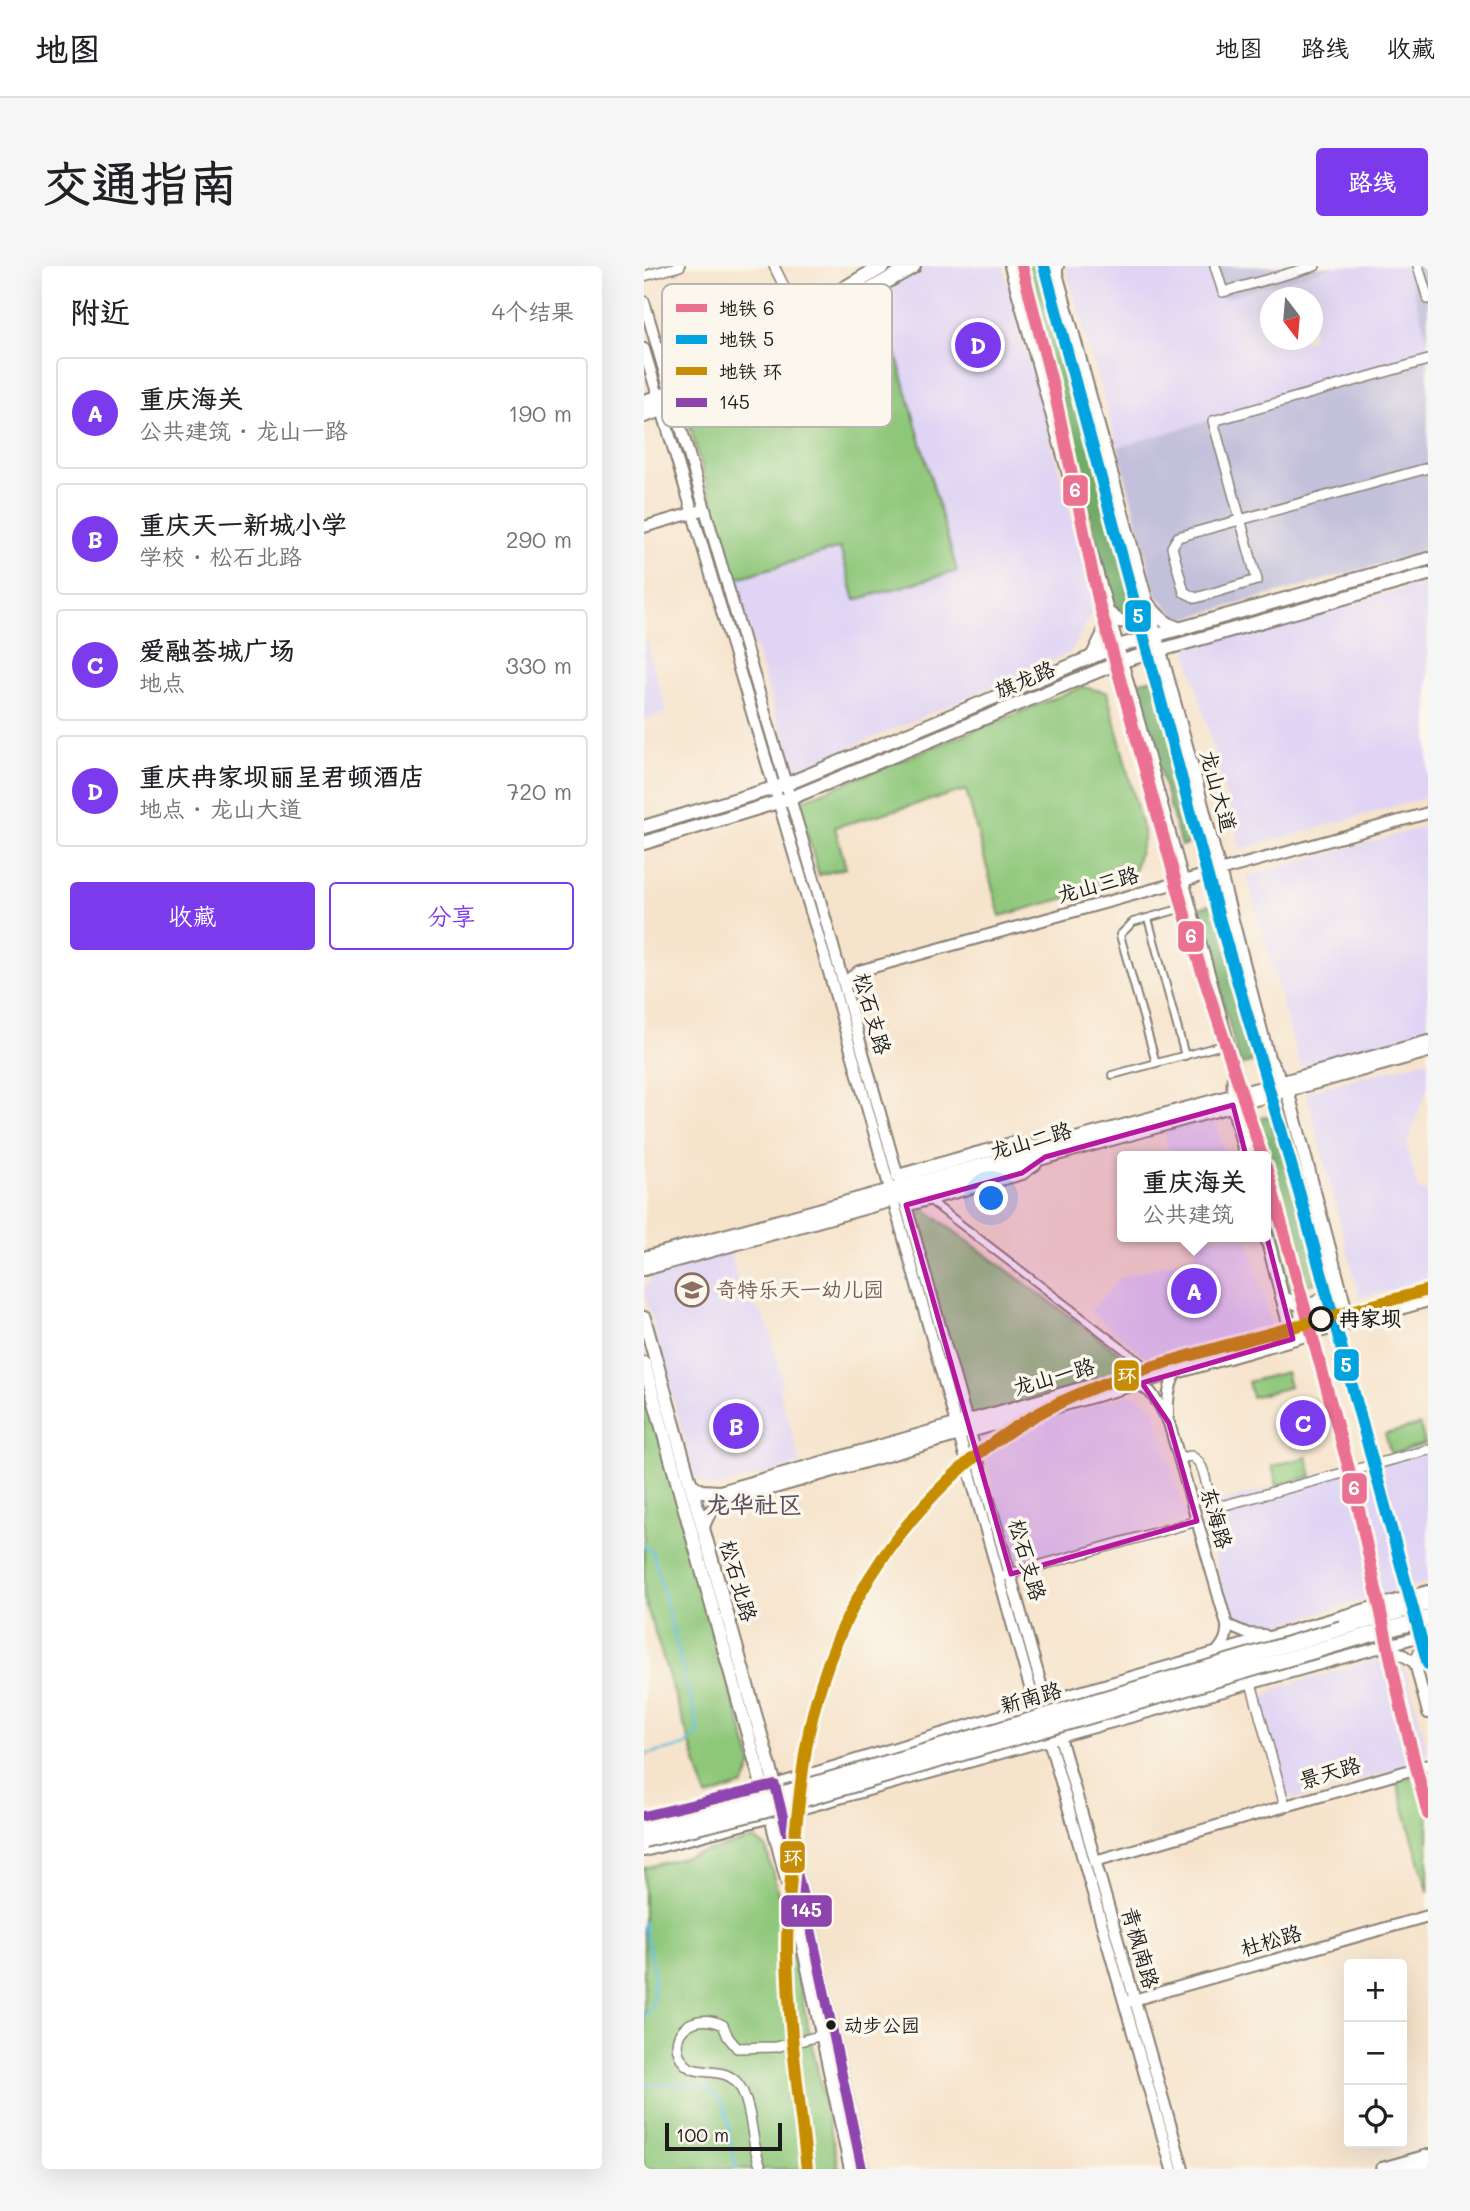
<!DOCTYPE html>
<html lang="zh">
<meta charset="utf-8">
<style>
:root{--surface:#fff;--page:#f6f6f6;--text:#202124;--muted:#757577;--line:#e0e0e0;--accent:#7c3aed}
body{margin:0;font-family:Mali,"LXGW WenKai TC",sans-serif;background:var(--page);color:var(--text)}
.controls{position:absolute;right:21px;bottom:21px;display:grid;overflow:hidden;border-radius:7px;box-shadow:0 7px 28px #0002}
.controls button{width:63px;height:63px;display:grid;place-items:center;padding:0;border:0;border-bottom:2px solid var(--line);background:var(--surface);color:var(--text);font:35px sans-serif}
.compass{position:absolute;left:616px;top:21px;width:63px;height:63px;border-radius:50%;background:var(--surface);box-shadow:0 7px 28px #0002;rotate:164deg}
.scale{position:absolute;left:21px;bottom:18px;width:117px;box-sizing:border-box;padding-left:7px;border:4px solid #1c1c1c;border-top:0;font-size:19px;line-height:24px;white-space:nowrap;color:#1c1c1c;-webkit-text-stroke:5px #fbf7ec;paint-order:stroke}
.you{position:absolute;left:348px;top:933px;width:24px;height:24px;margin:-18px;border:5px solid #fff;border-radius:50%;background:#1a73e8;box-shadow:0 0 0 10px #1a73e833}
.badge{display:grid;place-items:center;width:46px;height:46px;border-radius:50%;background:var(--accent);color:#fff;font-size:23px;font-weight:700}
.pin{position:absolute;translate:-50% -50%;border:4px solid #fff;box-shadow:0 2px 7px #0006}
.popup{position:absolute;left:473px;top:885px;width:154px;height:91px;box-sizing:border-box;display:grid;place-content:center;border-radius:7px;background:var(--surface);filter:drop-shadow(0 2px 5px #0005);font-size:23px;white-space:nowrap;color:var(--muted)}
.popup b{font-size:26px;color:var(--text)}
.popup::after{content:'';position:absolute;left:50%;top:100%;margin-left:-14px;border:14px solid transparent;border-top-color:var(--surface)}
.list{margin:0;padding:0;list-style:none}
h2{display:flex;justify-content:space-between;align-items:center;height:91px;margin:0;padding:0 28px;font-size:30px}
h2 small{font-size:23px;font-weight:400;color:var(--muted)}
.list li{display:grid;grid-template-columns:46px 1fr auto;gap:21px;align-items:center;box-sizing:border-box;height:112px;margin:0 14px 14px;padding:0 14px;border:2px solid var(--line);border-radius:7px}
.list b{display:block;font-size:26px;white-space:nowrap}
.list p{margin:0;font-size:23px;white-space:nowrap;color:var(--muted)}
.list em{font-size:23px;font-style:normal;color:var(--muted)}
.actions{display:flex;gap:14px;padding:21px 28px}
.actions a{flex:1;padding:16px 0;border:2px solid var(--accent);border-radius:7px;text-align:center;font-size:24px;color:var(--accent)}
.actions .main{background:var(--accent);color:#fff}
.icon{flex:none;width:38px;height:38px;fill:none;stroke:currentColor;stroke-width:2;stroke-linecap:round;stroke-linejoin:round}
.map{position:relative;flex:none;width:784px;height:1903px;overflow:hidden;border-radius:7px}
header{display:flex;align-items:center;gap:42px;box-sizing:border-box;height:98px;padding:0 35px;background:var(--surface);border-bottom:2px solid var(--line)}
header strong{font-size:33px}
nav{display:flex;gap:38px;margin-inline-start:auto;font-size:24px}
.intro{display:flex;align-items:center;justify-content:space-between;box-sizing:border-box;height:168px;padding:0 42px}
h1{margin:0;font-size:49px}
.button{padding:18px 32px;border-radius:7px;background:var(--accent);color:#fff;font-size:24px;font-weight:700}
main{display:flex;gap:42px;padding:0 42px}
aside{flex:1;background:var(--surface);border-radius:7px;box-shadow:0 7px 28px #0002}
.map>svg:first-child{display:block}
.built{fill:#dfd4f4;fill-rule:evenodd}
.industrial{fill:#c3c0db}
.green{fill:#8fc77a;stroke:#56724b;stroke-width:2}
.forest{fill:#73ac6a;stroke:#486443;stroke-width:2}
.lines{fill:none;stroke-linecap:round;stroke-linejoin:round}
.stream{stroke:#62bde0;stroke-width:2.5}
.pedestrian-casing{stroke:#898074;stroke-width:10}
.minor-casing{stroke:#898074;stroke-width:12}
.tertiary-casing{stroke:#898074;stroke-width:14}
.secondary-casing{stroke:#898074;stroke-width:16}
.primary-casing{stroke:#898074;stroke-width:18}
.pedestrian{stroke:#fff;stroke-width:6}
.minor{stroke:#fff;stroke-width:9}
.tertiary{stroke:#fff;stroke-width:10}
.secondary{stroke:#fff;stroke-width:12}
.primary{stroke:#fff;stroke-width:14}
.primary-bridge-casing{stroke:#898074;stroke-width:18;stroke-linecap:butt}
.primary-bridge{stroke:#fff;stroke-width:14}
.bus-1-casing{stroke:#fbf7ec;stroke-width:16}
.bus-1{stroke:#8e44ad;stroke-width:10}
.metro-1-casing{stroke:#fbf7ec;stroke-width:18}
.metro-2-casing{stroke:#fbf7ec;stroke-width:18}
.metro-3-casing{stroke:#fbf7ec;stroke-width:18}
.metro-1{stroke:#eb7193;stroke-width:12}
.metro-2{stroke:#00a3e0;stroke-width:12}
.metro-3{stroke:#c78d06;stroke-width:12}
.marked{fill:#b5179e;fill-opacity:0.2;stroke:#b5179e;stroke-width:5;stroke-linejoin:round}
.stop-dot{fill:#fbf7ec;stroke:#1c1c1c;stroke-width:3.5}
.bus-dot{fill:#1c1c1c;stroke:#fbf7ec;stroke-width:2.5}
.labels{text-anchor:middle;stroke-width:7;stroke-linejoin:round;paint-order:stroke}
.bus-label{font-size:19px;fill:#1c1c1c;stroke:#fbf7ec;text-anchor:start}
.street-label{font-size:21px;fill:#1c1c1c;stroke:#fbf7ec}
.education-label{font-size:21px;fill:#785e54;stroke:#fbf7ec;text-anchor:start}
.stop-label{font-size:21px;font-weight:bold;fill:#1c1c1c;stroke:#fbf7ec;text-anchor:start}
.quarter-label{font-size:24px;font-weight:bold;fill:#5b5060;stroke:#fbf7ec}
.key{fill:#fbf7ec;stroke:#b8b5ae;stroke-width:2}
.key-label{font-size:19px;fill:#1c1c1c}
.line-badge{stroke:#fbf7ec;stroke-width:2.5}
.badge-label{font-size:19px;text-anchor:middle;font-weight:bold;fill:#fff}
</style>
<header>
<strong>地图</strong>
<nav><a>地图</a><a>路线</a><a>收藏</a></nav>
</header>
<div class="intro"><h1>交通指南</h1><a class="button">路线</a></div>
<main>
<aside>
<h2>附近<small>4个结果</small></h2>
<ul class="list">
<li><span class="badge">A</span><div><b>重庆海关</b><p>公共建筑 · 龙山一路</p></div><em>190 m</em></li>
<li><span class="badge">B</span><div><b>重庆天一新城小学</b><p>学校 · 松石北路</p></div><em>290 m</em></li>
<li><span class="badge">C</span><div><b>爱融荟城广场</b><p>地点</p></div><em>330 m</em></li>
<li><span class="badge">D</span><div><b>重庆冉家坝丽呈君顿酒店</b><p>地点 · 龙山大道</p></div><em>720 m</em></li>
</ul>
<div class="actions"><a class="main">收藏</a><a>分享</a></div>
</aside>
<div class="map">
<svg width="784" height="1903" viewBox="0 0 784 1903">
<rect width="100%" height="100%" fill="#fbf7ec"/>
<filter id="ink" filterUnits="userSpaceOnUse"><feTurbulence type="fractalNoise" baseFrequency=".0143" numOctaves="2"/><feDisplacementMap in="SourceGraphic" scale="14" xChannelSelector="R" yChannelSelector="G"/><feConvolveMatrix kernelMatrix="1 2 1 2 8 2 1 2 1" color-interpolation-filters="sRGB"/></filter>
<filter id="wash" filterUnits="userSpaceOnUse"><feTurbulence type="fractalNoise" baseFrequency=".00686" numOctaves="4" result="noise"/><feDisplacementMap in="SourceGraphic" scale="28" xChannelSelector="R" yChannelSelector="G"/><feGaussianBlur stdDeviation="1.57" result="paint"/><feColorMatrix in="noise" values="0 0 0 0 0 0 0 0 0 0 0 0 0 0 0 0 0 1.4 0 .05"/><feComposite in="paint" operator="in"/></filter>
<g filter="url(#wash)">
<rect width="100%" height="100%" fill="#f6e3cb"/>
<g class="built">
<path d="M281,0h78l93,340 -26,47 -277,119 -59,-193 106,-31 116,23 -77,-278z"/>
<path d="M421,0h148l9,32 113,-32h71l22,76v15l-310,90zM626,32h42v42h-42z"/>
<path d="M784,316v215l-187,52 -55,-201z"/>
<path d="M0,367l23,80 -23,6z"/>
<path d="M784,560v205l-128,35 -53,-190z"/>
<path d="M784,794v27l-21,57 11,46 10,3v87l-68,18 -54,-206z"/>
<path d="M570,850l11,40h-55l-7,-27z"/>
<path d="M548,971h55l26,93 -119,34 -64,-53 30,-33 77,-23z"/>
<path d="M86,987l14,50 9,-1 12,17 6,14 11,48 -3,8 22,75 -86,24 -20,-9 -51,-191 10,-15z"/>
<path d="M489,1128l21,14 32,111 -170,50 -37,-133z"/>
<path d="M784,1179v137l-165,47 -33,-15 -29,-107z"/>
<path d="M734,1393l14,1 8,5 7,9 21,75 -2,11 -3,2 -128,37 -8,-4 -25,-90 2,-7 13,-10z"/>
</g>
<g class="industrial">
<path d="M569,0h122l-113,33z"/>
<path d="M762,0h22v76z"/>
<path d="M784,91v194l-248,69 -24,-25 -38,-148z"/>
</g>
<g class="green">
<path d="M235,27l78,278 -102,29 -15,-52 -106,31 -49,-170z"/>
<path d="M438,421l25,5 37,143 -12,45 -132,36 -34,-126 -131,37 11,41 -27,7 -21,-73z"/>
<path d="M280,943l216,159 -170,49 -55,-197z"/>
<path d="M642,1106l4,15 -38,10 -4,-15z"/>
<path d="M0,1119l108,379 -8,21 -37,12 -63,-199z"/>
<path d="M776,1159l5,19 -34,10 -6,-20z"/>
<path d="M663,1191l5,19 -35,10 -5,-20z"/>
<path d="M781,1508l3,1v117l-32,-112z"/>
<path d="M110,1573l12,8 22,86 51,236h-195v-301z"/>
</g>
<g class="forest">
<path d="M378,0h25l91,335 -4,10 -9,2 -10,-7z"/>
<path d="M516,411l45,163 -24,6 -45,-163z"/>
<path d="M576,636l42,157 -22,6 -42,-157z"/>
<path d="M637,847l44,167 -38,10 -21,-82v-52h-14l-1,-5 10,-3 -7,-28z"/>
</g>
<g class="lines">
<g class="stream">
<path d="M0,1279l9,8 46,179 -14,14 -41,9"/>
<path d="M0,1656l10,50 -1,31 -9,15"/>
<path d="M0,1818c17,3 34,-2 49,1 46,8 31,52 44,84"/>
</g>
</g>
</g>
<g filter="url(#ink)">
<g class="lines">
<defs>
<g id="pedestrian">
<path d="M504,652l37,138"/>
<path d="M512,797l-36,-128 13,-13 57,-16"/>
<path d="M468,809l115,-31"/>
<path d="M285,934l219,168"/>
</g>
<g id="minor">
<path d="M130,0l25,51"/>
<path d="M571,0l8,26 92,-26"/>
<path d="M774,0l10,33"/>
<path d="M0,10l36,-10"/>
<path d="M784,94l-215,61 44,159 -61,18 -12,-6 -12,-45 6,-10 250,-69"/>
<path d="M535,1192l12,-2c19,10 11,35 25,49h9l203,-55"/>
<path d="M359,1310l194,-55"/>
<path d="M607,1417l34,123"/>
<path d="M118,1903c-12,-25 -8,-54 -20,-79 -14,-28 -43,-11 -57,-26 -22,-26 6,-55 38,-39l5,12 9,11 39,-1 51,-13"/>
</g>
<g id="tertiary">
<path d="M0,36l174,591 228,809 14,35 123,432"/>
<path d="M0,83l187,630 204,726 14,35 123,429"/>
<path d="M0,261l55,-16"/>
<path d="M201,721l5,-9 9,-7 569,-158"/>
<path d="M495,1118l11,8 9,12 10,19 58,202c1,12 -3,18 -10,27"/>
<path d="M524,1150c-1,-15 0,-28 7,-42"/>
<path d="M583,1359l21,9 16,1"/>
<path d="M739,1381l17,6 15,10"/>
<path d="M771,1397l13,50"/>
<path d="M771,1397l7,-17 6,-6"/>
<path d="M0,1550l131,-31 260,-80 393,-114"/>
<path d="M0,1585l138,-37 646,-180"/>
<path d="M451,1595l333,-96"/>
<path d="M486,1735l298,-85"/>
</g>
<g id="secondary">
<path d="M367,0l223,801 -1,38 13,51"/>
<path d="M410,0l139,505 75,287 19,32 62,233"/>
<path d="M448,391l11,-22 4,-23 12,9 13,1 10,-8 4,-12c11,13 19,23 36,27"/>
<path d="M0,561l143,-43 331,-138 310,-87"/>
<path d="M0,577l147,-45 331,-137 306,-87"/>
<path d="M254,910l117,-33 24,5"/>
<path d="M269,937l109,-30 13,-9"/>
<path d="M622,968l26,101"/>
<path d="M0,992l784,-216"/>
<path d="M0,1003l784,-218"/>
<path d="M638,1031c30,16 41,7 54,-21"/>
<path d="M0,1052l131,467 36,144 51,240"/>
<path d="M0,1097l127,454 29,114 51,238"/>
<path d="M47,1218l10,7 19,1 708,-202"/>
<path d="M59,1261c4,-12 8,-18 19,-25l706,-202"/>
<path d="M738,1903l46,-13"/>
<path d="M772,1903l12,-3"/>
</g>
<g id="primary">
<path d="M411,3l1,-3"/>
<path d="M0,136l14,-4 13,-6 212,-126"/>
<path d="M0,149l18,-6 251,-143"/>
<path d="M698,1362l86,-25"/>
<path d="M701,1376l83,-24"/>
</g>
</defs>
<use href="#pedestrian" class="pedestrian-casing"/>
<use href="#minor" class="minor-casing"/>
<use href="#tertiary" class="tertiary-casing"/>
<use href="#secondary" class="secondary-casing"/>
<use href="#primary" class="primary-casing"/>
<use href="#pedestrian" class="pedestrian"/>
<use href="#minor" class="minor"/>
<use href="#tertiary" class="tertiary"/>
<use href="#secondary" class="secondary"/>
<use href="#primary" class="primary"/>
<defs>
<g id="primary-bridge">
<path d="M0,1563l117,-29 581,-172"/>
<path d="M0,1574l119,-29 582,-169"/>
</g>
</defs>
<use href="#primary-bridge" class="primary-bridge-casing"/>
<use href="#primary-bridge" class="primary-bridge"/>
<defs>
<path id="bus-1" d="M0,1550l131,-31 36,144 51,240"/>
</defs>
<use href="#bus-1" class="bus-1-casing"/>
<use href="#bus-1" class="bus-1"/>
<defs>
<g id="metro-1">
<path d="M378,0l32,124 45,213 94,341 69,212"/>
<path d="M622,901l89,324 46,216 27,107"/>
</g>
<path id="metro-2" d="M400,0l175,652 80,274 129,472"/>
<path id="metro-3" d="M163,1903c-8,-73 -19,-146 -20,-219 0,-38 4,-76 8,-113 6,-53 10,-105 27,-155 37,-118 127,-227 239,-280 59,-28 122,-45 185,-62 61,-17 121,-33 182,-50"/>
</defs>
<use href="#metro-1" class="metro-1-casing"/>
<use href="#metro-2" class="metro-2-casing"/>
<use href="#metro-3" class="metro-3-casing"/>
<use href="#metro-1" class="metro-1"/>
<use href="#metro-2" class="metro-2"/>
<use href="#metro-3" class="metro-3"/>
</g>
</g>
<path class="marked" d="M589,839l60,234 -151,44 27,40 28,98 -186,53 -105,-369 116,-32 23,-16z"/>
<defs>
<symbol id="school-ring" viewBox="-11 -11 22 22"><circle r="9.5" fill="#fbf7ec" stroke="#8d6e63" stroke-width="1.5"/><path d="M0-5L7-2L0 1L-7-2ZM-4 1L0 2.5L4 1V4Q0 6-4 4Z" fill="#8d6e63"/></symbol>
</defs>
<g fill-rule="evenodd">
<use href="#school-ring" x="29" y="1005" width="38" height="38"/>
</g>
<circle class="stop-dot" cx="677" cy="1053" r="11"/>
<circle class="bus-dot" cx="187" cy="1759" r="6"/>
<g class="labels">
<g class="bus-label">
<text x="200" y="1766">动步公园</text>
</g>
<g class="street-label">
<text transform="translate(381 414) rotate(-23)" y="7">旗龙路</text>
<text transform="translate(574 525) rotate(75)" y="7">龙山大道</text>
<text transform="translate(454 619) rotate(-15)" y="7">龙山三路</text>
<text transform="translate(228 748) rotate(74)" y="7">松石支路</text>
<text transform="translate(387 875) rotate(-16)" y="7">龙山二路</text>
<text transform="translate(410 1111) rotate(-16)" y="7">龙山一路</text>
<text transform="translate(572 1252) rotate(74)" y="7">东海路</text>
<text transform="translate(383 1294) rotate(74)" y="7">松石支路</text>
<text transform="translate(94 1315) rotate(74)" y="7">松石北路</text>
<text transform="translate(387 1432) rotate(-16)" y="7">新南路</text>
<text transform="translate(686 1507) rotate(-16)" y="7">景天路</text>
<text transform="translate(627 1675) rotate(-16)" y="7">杜松路</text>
<text transform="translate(496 1682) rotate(74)" y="7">青枫南路</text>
</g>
<g class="education-label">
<text x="72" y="1031">奇特乐天一幼儿园</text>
</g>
<g class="stop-label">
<text x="695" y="1060">冉家坝</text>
</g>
<g class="quarter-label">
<text x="110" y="1247">龙华社区</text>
</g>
</g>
<rect x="18" y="18" width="230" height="143" rx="10" class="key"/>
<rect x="32" y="38" width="31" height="8" fill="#eb7193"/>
<rect x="32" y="69" width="31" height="9" fill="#00a3e0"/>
<rect x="32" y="101" width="31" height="8" fill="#c78d06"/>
<rect x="32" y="132" width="31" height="9" fill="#8e44ad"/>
<g class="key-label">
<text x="75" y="49">地铁 6</text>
<text x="75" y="80">地铁 5</text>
<text x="75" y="112">地铁 环</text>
<text x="75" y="143">145</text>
</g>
<g class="line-badge">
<rect x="418" y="208" width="27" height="33" rx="7" fill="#eb7193"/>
<rect x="480" y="333" width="28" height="34" rx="7" fill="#00a3e0"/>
<rect x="533" y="654" width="28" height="33" rx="7" fill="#eb7193"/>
<rect x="689" y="1082" width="27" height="34" rx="7" fill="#00a3e0"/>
<rect x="469" y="1093" width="27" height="33" rx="7" fill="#c78d06"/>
<rect x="697" y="1206" width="27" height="33" rx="7" fill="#eb7193"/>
<rect x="135" y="1574" width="27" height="34" rx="7" fill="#c78d06"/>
<rect x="136" y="1628" width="53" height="34" rx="7" fill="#8e44ad"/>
</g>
<g class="badge-label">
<text x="431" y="231">6</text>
<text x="494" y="357">5</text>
<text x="547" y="677">6</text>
<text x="702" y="1106">5</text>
<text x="483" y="1116">环</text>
<text x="710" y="1229">6</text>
<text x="149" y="1598">环</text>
<text x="162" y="1651">145</text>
</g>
</svg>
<div class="controls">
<button>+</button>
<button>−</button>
<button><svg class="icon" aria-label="locate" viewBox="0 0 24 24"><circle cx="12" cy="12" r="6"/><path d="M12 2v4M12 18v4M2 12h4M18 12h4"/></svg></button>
</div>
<svg class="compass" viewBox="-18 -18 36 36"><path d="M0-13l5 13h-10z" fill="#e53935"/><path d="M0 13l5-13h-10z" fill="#757577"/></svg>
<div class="scale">100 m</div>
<div class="you"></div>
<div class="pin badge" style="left:550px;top:1025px">A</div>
<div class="popup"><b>重庆海关</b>公共建筑</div>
<div class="pin badge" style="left:92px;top:1160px">B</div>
<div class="pin badge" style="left:659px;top:1157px">C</div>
<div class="pin badge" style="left:334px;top:79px">D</div>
</div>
</main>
